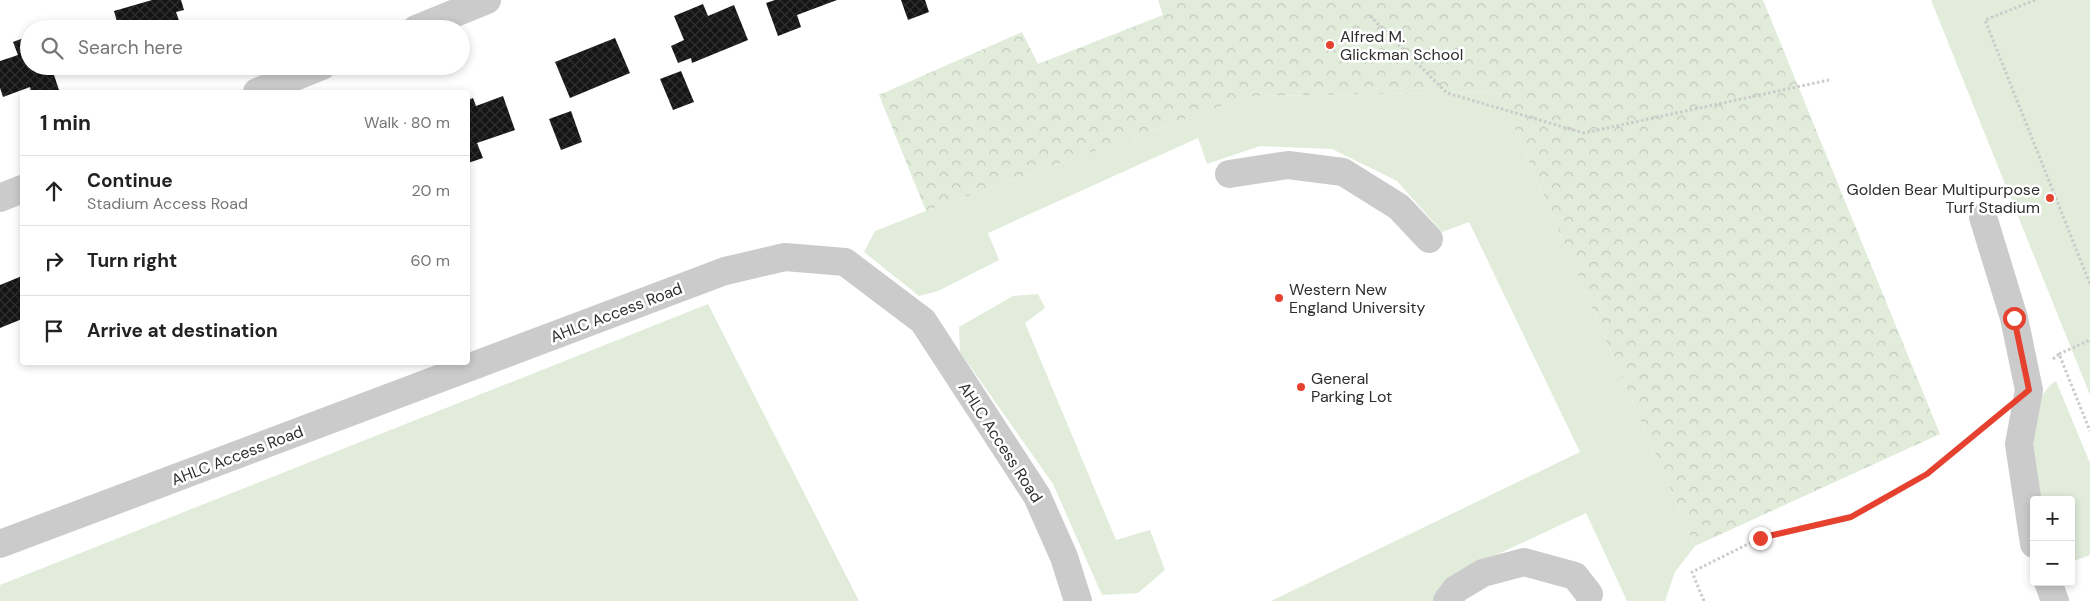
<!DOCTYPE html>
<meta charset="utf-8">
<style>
:root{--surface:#fff;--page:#f6f6f6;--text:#222;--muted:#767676;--line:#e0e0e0}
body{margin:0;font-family:"DM Sans",sans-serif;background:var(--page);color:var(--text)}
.controls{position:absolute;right:15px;bottom:15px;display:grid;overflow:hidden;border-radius:5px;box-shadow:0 2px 8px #0003}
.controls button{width:45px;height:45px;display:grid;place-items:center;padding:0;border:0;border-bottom:1px solid var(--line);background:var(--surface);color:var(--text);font:25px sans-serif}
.stop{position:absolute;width:15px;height:15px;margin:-11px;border:4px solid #e6402f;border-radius:50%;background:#fff}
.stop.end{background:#e6402f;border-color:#fff;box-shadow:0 1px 5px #0008}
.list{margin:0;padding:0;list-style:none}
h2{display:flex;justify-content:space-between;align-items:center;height:65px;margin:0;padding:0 20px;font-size:21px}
h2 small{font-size:16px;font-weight:400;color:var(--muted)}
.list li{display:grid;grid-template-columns:32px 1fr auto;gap:15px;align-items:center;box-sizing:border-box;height:70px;padding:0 20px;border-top:1px solid var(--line)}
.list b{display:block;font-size:19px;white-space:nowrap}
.list p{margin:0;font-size:16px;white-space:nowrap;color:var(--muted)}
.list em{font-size:16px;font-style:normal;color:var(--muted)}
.icon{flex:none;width:28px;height:28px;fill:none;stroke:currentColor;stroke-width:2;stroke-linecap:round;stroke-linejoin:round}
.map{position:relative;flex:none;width:2090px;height:601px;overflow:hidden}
.search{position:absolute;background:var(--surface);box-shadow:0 2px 8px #0003;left:20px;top:20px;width:450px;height:55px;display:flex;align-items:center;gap:12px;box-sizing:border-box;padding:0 18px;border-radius:28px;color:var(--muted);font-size:19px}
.panel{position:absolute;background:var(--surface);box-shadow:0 2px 8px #0003;left:20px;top:90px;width:450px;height:275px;border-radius:5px}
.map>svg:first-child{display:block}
.green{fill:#e1ecdb}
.forest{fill:url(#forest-crowns)}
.building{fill:url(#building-cross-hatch)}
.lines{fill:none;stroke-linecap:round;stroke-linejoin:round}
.path{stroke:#cbcbcb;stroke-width:3;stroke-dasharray:2.5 2.5;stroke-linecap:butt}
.minor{stroke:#cbcbcb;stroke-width:28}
.route{stroke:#e6402f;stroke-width:6}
.poi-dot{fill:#e6402f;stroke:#fff;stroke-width:2}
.labels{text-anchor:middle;stroke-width:5;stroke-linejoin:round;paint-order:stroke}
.poi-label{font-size:16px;fill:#2e2e2e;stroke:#fff;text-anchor:start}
.street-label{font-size:16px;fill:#2e2e2e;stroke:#fff}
</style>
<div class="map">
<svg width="2090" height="601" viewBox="0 0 2090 601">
<defs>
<pattern id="forest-crowns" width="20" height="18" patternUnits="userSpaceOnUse" patternTransform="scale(1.25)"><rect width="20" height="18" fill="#e1ecdb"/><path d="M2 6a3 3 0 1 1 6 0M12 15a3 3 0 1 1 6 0" fill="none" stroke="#c1cbbc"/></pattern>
<pattern id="building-cross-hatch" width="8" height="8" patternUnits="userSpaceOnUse" patternTransform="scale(1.25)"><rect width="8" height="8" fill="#151515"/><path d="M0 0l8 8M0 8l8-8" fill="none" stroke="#2f2f2f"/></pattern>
</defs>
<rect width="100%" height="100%" fill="#fff"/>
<g class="green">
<path d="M1931,0h159v395z"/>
<path d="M1499,92l196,454 -20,26 -10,29h-38l-41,-88 -120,56 -30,32h-165l309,-149 -111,-230 -27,10 -45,-51 -65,-32 -72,-3 -53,18 -9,-26 -210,95 11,27 -61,31 -19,5 -55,-44 11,-21 51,-20 324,-115z"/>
<path d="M1038,294l7,14 -20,15 91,217 34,-10 15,40 -27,23 -36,2 -49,-111 -93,-132 -1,-25 54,-31z"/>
<path d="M708,304l151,297h-859v-16z"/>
<path d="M2056,381l34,82v92l-19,7v-62h-37c-2,-14 -6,-29 -7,-42 -1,-22 10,-67 29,-77z"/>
</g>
<path class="forest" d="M1158,0h605l177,434 -245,112 -196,-454 -249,4 -324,115 -47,-116 143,-63 16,32 125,-49z"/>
<g class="building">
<path d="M152,0h29l3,10 -8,2 6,17h-63l-5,-18z"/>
<path d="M775,0h62l-40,15 4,12 -23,9 -12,-33z"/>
<path d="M901,0h24l4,12 -21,8z"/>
<path d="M703,4l5,12 26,-11 14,35 -56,23 -1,-5 -13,5 -7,-17 13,-6 -10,-24z"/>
<path d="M29,36v30h22l8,24 -28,2 -1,-5 -27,10 -3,-9v-27l18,-6 -5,-13z"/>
<path d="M615,38l15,35 -60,25 -15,-36z"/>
<path d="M681,71l13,31 -21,8 -13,-31z"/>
<path d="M503,96l12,34 -38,13 6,15 -15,5v-63l5,-2 3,8z"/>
<path d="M571,111l11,31 -21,8 -12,-31z"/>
<path d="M22,276v43l-22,9v-43z"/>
</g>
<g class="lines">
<g class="path">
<path d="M2035,0l-50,20 105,264"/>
<path d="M1370,16l77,77 137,40 245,-53"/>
<path d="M2059,354l31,-14"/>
<path d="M2053,359l6,-5 31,77"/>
<path d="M1704,601l-12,-29 68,-34 91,-21 76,-43 64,-53"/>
</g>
<g class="minor">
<path d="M416,29l71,-29"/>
<path d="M257,92l65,-26"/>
<path d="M1229,174l59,-9 55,7 56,35 30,32"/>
<path d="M0,198l22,-9"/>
<path d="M1983,217l31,101 15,72 -10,54 15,100"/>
<path d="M0,544l725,-273 60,-14 60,5 78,59 114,175 27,61 14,44"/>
<path d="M2048,582l7,19"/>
<path d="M1447,601l9,-12 27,-16 41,-11 51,14 14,18"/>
</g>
</g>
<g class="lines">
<path class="route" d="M1760,538l91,-21 76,-43 102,-84 -15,-72"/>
</g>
<g class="poi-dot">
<circle cx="1330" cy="45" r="5"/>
<circle cx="2050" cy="198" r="5"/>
<circle cx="1279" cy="298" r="5"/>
<circle cx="1301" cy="387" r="5"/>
</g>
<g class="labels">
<g class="poi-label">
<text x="1340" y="42">Alfred M.<tspan x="1340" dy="18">Glickman School</tspan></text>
<text x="2040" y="195" text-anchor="end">Golden Bear Multipurpose<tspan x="2040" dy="18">Turf Stadium</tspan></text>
<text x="1289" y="295">Western New<tspan x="1289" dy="18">England University</tspan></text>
<text x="1311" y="384">General<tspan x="1311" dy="18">Parking Lot</tspan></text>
</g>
<g class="street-label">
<text transform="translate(616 312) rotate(-21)" y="6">AHLC Access Road</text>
<text transform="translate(1001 442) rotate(57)" y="6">AHLC Access Road</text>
<text transform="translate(237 455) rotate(-21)" y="6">AHLC Access Road</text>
</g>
</g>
</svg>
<div class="controls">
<button>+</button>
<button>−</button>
</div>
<div class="stop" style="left:2014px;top:318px"></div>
<div class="stop end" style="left:1760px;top:538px"></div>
<div class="search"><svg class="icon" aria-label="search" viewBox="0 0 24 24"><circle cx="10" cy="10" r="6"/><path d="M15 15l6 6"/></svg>Search here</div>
<section class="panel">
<h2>1 min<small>Walk · 80 m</small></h2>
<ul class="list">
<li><svg class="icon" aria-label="ahead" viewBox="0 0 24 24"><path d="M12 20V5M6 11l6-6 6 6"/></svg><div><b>Continue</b><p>Stadium Access Road</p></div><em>20 m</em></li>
<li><svg class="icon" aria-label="right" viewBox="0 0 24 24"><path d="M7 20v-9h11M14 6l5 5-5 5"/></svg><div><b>Turn right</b></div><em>60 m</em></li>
<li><svg class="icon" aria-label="arrive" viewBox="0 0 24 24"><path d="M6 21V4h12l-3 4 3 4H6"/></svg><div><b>Arrive at destination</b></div></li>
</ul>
</section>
</div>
